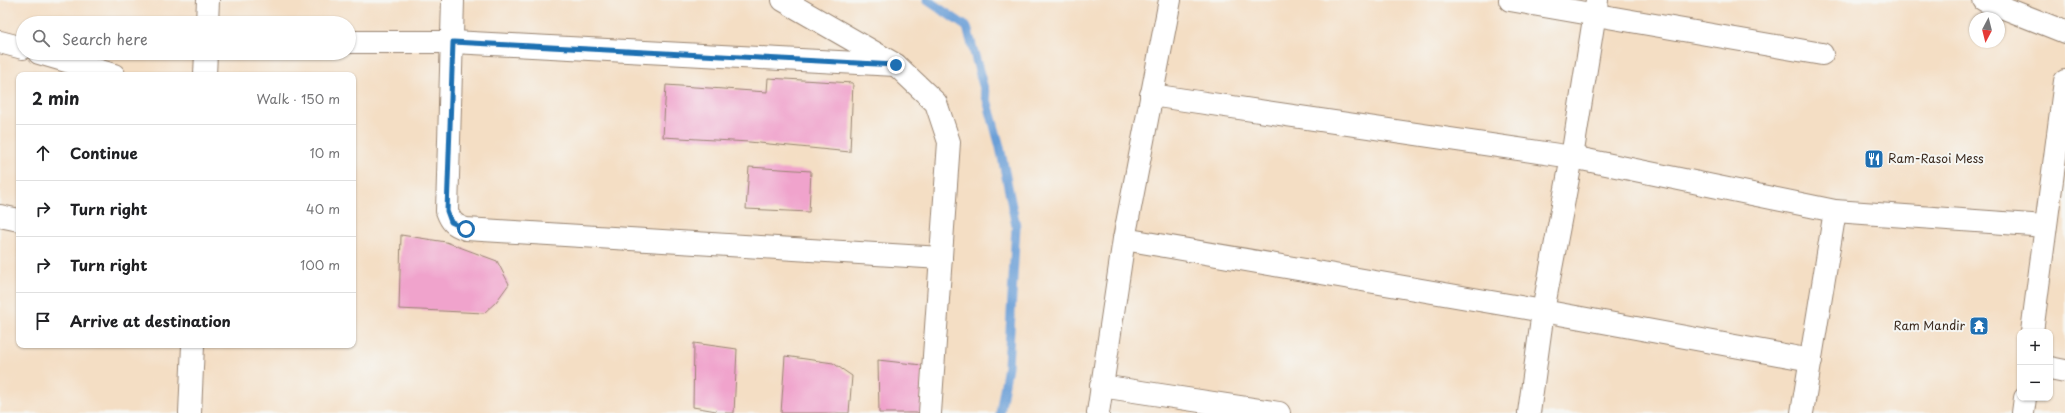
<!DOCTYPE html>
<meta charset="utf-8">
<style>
:root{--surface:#fff;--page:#f6f6f6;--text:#202124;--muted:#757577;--line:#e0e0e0}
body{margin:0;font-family:"Playpen Sans",sans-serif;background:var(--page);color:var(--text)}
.controls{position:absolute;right:12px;bottom:12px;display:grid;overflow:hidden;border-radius:8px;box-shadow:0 1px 3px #0004}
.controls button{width:36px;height:36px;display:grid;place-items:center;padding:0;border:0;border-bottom:1px solid var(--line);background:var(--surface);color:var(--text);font:20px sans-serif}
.compass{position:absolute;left:1969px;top:12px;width:36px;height:36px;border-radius:50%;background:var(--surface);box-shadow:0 1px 3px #0004;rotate:187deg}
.stop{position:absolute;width:12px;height:12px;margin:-9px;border:3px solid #1f6fb2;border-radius:50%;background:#fff}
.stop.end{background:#1f6fb2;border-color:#fff;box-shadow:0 1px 4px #0008}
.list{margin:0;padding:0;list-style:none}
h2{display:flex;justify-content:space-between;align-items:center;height:52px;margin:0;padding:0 16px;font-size:17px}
h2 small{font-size:13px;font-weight:400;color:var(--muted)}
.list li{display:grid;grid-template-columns:26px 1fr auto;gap:12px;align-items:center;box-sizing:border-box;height:56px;padding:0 16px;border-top:1px solid var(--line)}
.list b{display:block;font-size:15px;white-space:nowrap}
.list em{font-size:13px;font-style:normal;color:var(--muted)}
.icon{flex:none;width:22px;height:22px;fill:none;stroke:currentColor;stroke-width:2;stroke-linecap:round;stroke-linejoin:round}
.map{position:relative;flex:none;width:2065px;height:413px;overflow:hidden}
.search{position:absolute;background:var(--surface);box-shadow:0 1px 3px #0004;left:16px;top:16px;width:340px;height:44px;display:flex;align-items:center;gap:10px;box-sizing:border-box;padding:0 14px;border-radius:22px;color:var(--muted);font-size:15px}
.panel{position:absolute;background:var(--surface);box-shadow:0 1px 3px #0004;left:16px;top:72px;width:340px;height:276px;border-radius:8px}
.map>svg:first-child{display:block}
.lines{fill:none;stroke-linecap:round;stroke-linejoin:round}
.stream{stroke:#6a9fd7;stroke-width:9}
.building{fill:#f0a3cc}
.street-casing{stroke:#988471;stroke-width:24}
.street{stroke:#fff;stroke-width:22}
.route{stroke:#1f6fb2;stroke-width:5}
.labels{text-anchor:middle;stroke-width:4;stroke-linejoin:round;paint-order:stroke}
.poi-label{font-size:12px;fill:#3b2a1e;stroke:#f6f6f2;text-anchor:start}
</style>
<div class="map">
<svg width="2065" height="413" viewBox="0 0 2065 413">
<rect width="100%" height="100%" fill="#f6f6f2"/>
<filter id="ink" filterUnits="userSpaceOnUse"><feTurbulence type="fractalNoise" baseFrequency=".025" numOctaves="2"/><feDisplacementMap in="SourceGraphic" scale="8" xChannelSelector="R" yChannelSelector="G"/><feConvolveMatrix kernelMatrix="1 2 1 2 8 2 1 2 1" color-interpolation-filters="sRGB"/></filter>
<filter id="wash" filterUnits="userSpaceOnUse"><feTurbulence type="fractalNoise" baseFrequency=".012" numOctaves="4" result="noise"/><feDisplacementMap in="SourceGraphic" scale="16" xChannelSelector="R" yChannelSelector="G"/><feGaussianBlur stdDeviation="0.9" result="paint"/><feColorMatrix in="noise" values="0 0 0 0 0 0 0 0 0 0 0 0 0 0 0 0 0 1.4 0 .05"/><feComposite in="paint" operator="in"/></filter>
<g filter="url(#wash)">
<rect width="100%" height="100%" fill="#f4dec4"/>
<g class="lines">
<path class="stream" d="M927,0l40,27 33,120 16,79 -8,140 -8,47"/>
</g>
<g id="blocks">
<g class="building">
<path d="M768,78l85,5 -3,69 -101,-10 -86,-5 3,-52 101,7z"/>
<path d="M749,167l62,4 -2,41 -63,-3z"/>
<path d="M401,235l45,7 51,19 12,23 -13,18 -12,11 -85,-4z"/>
<path d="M694,343l43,6 -3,64h-18v-2l-23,-4z"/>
<path d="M785,356l48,7 19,13 -3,37h-68z"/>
<path d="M878,360l44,5v48h-43z"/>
</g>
</g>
</g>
<g filter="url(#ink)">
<use href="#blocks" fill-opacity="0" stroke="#988471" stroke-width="1"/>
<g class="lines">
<defs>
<g id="street">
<path d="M453,0l-6,211c4,11 7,14 19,18l475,29"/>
<path d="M783,0l113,65 40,38 13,39 -19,271"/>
<path d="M1510,0l312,54"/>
<path d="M1984,0l81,32"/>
<path d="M207,23l1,-23"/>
<path d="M0,42l23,6"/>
<path d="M349,42h104l443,23"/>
<path d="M39,53l75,22"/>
<path d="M205,75l1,-22"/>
<path d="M1151,95l421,62 263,54 210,15"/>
<path d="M0,216l19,4"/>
<path d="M1124,239l419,72 268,49"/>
<path d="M2032,332l33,-251"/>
<path d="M2050,368l15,3"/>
<path d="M1101,386l178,27"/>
<path d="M190,413l3,-68"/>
<path d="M1098,413l26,-174 46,-239"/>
<path d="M1529,413l14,-102 29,-154 25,-157"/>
<path d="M1802,413l33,-202"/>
<path d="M2023,413l2,-15"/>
</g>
</defs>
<use href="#street" class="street-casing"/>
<use href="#street" class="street"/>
</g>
</g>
<g class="lines" filter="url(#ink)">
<path class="route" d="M466,229l-15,-7 -4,-11 6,-169 443,23"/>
</g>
<defs>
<symbol id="restaurant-square" viewBox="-11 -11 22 22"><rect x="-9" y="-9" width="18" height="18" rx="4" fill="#1f6fb2" stroke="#f6f6f2"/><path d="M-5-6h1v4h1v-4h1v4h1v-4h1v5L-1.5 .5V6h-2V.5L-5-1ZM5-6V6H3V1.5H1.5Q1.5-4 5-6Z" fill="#fff"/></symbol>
<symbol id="temple-square" viewBox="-11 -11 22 22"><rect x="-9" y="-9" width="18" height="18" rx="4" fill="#1f6fb2" stroke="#f6f6f2"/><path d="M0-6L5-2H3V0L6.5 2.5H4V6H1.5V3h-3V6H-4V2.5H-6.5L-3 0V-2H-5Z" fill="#fff"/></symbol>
</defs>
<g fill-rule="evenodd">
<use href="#restaurant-square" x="1863" y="148" width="22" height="22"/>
<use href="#temple-square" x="1968" y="315" width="22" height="22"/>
</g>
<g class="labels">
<g class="poi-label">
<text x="1888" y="163">Ram-Rasoi Mess</text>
<text x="1965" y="330" text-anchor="end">Ram Mandir</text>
</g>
</g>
</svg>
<div class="controls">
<button>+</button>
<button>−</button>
</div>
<svg class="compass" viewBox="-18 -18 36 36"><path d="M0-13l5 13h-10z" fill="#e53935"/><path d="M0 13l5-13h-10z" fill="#757577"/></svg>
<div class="stop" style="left:466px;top:229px"></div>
<div class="stop end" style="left:896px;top:65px"></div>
<div class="search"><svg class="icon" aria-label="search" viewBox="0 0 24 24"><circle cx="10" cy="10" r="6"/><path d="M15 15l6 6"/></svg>Search here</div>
<section class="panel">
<h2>2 min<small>Walk · 150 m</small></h2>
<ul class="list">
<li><svg class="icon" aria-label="ahead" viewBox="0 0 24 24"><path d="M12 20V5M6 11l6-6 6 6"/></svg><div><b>Continue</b></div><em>10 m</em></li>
<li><svg class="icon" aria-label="right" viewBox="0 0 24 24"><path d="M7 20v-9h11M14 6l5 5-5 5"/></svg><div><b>Turn right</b></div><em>40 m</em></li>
<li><svg class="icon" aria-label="right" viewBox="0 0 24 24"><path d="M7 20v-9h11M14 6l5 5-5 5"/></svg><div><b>Turn right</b></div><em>100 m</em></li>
<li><svg class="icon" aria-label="arrive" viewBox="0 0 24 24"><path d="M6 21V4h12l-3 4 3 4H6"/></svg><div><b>Arrive at destination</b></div></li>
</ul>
</section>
</div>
